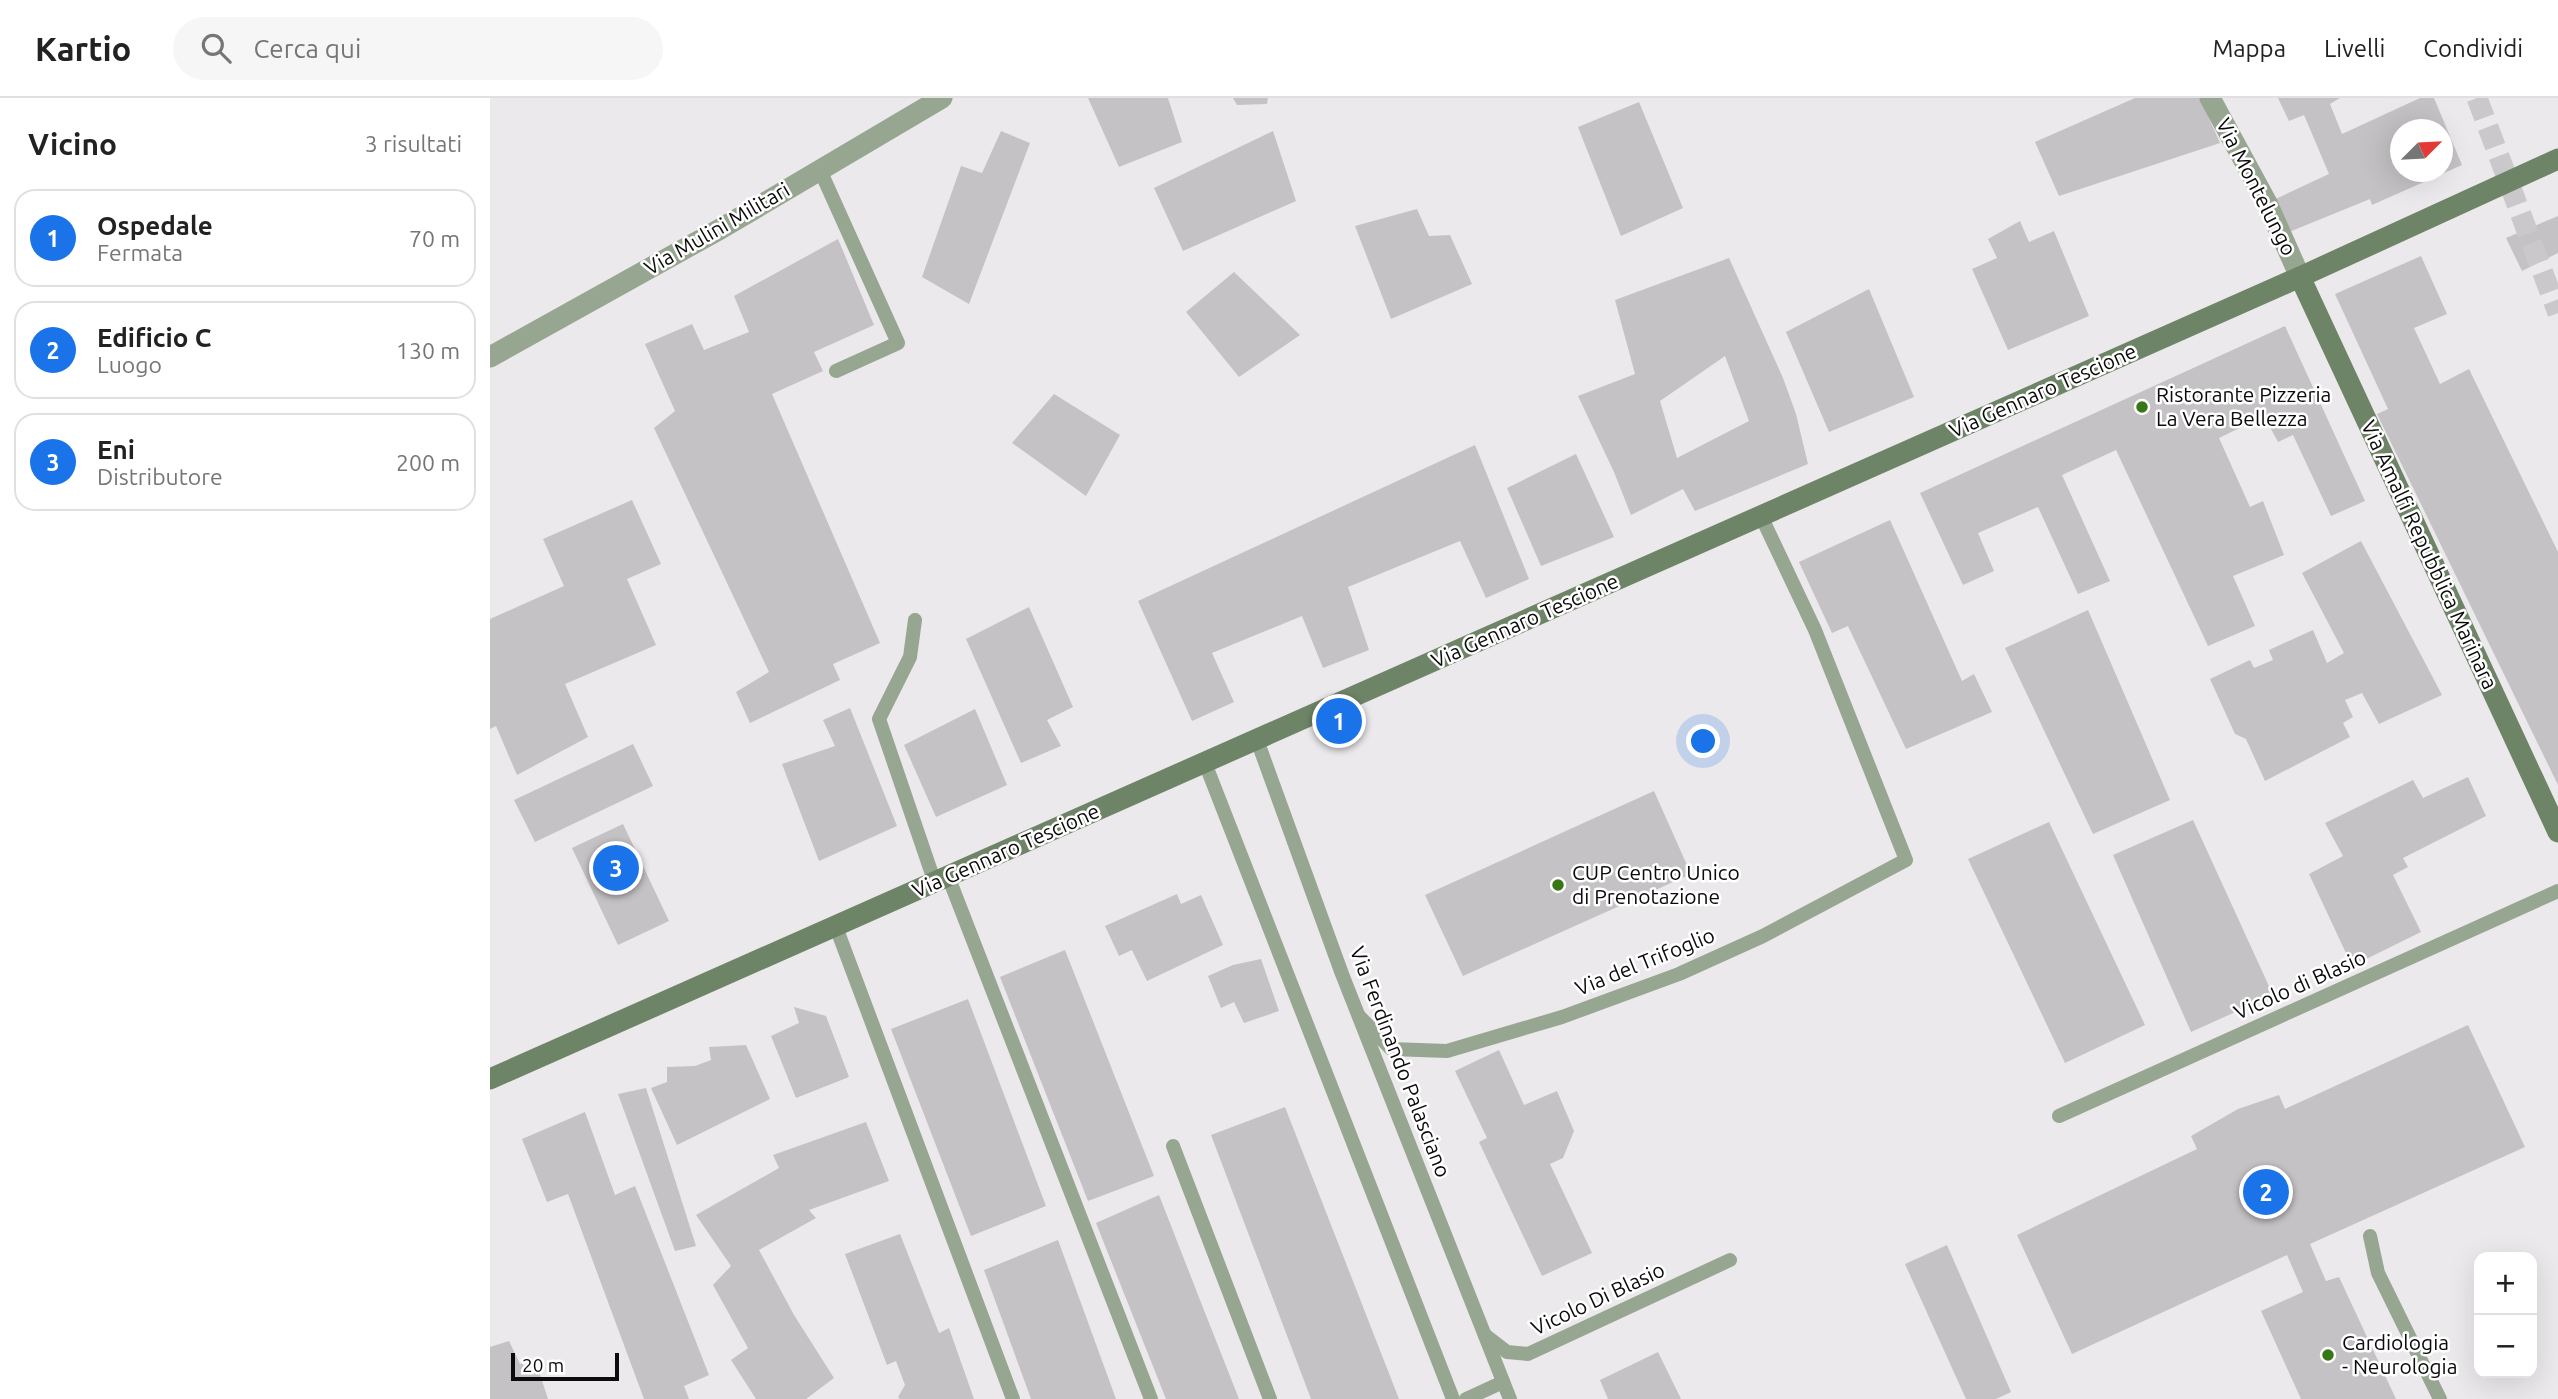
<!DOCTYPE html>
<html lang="it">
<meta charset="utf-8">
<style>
:root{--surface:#fff;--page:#f6f6f6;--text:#222;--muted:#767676;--line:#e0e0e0;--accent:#1a73e8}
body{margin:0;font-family:Ubuntu,sans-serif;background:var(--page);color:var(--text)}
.controls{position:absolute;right:21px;bottom:21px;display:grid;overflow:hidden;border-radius:14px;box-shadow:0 7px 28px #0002}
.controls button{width:63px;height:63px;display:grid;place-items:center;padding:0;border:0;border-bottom:2px solid var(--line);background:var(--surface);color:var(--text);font:35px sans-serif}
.compass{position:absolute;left:1900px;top:21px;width:63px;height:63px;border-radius:50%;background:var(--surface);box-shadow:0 7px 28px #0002;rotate:66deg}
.scale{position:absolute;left:21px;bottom:18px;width:108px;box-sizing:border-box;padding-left:7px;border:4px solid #0c0b0c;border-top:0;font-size:19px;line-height:24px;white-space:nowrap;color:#0c0b0c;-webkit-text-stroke:5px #fff;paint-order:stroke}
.you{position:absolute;left:1214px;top:644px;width:24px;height:24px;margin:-18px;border:5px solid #fff;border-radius:50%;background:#1a73e8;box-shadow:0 0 0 10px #1a73e833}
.badge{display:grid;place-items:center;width:46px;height:46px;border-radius:50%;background:var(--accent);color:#fff;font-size:23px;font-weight:700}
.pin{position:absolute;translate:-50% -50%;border:4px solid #fff;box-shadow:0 2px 7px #0006}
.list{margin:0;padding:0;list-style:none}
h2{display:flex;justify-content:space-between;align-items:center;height:91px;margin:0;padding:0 28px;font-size:30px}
h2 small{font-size:23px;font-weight:400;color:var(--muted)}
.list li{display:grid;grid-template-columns:46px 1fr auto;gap:21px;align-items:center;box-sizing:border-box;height:98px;margin:0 14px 14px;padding:0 14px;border:2px solid var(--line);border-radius:21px}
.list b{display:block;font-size:26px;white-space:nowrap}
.list p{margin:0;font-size:23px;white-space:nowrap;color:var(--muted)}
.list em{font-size:23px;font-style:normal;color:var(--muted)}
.icon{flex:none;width:38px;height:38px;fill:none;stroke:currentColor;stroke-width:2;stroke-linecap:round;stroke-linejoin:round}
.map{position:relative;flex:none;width:2068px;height:1301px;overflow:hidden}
header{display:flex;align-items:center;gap:42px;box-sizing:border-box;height:98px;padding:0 35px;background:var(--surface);border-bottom:2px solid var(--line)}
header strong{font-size:33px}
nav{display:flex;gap:38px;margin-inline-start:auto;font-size:24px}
.search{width:490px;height:63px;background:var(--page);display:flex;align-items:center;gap:18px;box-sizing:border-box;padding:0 24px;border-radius:38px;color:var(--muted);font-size:26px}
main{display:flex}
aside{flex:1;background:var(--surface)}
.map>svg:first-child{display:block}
.building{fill:#c4c2c4;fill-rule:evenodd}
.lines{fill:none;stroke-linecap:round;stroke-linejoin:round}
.highway-tunnel{stroke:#cac8ca;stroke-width:21;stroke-dasharray:21 10;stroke-linecap:butt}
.lane{stroke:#97a691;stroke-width:14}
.street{stroke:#97a691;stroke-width:21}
.secondary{stroke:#6e8467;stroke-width:21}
.poi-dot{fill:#377715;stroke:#fff;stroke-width:2.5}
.labels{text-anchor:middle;stroke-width:5;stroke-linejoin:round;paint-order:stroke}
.street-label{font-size:21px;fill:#0c0b0c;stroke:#fff}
.poi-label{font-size:21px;fill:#0c0b0c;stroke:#fff;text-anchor:start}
</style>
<header>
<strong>Kartio</strong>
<div class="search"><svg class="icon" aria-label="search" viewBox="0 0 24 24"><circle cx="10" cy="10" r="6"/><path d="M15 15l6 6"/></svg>Cerca qui</div>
<nav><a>Mappa</a><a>Livelli</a><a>Condividi</a></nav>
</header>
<main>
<aside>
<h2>Vicino<small>3 risultati</small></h2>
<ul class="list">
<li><span class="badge">1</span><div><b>Ospedale</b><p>Fermata</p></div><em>70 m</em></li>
<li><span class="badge">2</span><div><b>Edificio C</b><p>Luogo</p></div><em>130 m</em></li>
<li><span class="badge">3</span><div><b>Eni</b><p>Distributore</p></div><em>200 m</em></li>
</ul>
</aside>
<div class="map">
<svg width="2068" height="1301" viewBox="0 0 2068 1301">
<rect width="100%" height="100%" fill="#ece9ec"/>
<g class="building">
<path d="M598,0h80l14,44 -63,25z"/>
<path d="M743,0h35l-1,6 -30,1z"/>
<path d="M1645,0h65l20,45 -161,53 -24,-54z"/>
<path d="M1788,0h62l-10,6 12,30 78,-36h14l28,67 -90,40 -2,-6 -88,36 -15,-32 62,-29 -25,-59 -15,6zM1910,32h42v42h-42z"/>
<path d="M1149,4l44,106 -62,28 -43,-109z"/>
<path d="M511,33l29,12 -61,161 -47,-27 39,-111 21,7z"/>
<path d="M783,33l23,70 -113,50 -29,-63z"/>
<path d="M927,111l12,27 21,-1 22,49 -81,35 -36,-93z"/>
<path d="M2068,118v37l-36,18 -16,-33z"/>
<path d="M1530,123l9,21 25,-11 35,85 -81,34 -36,-81 25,-11 -9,-19z"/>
<path d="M348,141l36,86 -60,27 9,19 -51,23 108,249 -47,21 7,16 -90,43 -14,-31 33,-20 -115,-244 21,-17 -30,-67 47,-20 12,26 45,-18 -15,-36z"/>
<path d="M1931,158l26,58 -33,14 26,56 29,-15 89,183v233l-181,-371 11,-5 -53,-115z"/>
<path d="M1239,160l54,120 13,36 12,50 -113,47 -12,-22 -52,26 -17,-43 -36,-76 57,-22 -20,-74zM1235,258l24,65 -72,37 -17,-57z"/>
<path d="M744,174l66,63 -61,42 -53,-65z"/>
<path d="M1379,191l45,108 -85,35 -43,-100z"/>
<path d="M1795,228l80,175 -34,15 -38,-81 -15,7 -14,-26 -45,22 31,69 13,-6 21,54 -51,21 22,50 -47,20 -92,-196 -54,25 48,106 -32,13 -40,-87 -60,26 16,38 -31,14 -43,-92z"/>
<path d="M564,296l66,41 -34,61 -74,-53z"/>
<path d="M985,347l54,134 -43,19 -26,-57 -112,46 21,63 -46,18 -21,-52 -90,37 22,49 -42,19 -54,-120z"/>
<path d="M1086,356l38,83 -73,29 -34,-78z"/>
<path d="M142,402l29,64 -34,15 29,66 -91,39 23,53 -71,38 -21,-49 -6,3v-110l74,-33 -21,-47z"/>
<path d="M1400,422l72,161 12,-7 18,38 -86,37 -58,-123 -16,7 -33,-71z"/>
<path d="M1871,443l81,154 -63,29 -17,-31 -17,7 8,17 -10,6 7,14 -85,44 -19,-42 -11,-5 -25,-55 40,-19 4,8 19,-8 -4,-10 44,-20 14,33 17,-10 -42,-80z"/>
<path d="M539,509l44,100 -26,13 14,26 -40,17 -55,-124z"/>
<path d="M1598,512l82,190 -77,34 -88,-186z"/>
<path d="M360,610l47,118 -78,35 -37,-97 53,-18 -12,-26z"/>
<path d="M485,611l32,76 -71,32 -32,-72z"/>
<path d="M143,646l20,42 -118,56 -21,-42z"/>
<path d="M1978,679l18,39 -83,42 5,9 -15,8 28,57 -69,34 -43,-92 34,-18 -18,-33 88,-43 10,18z"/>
<path d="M1164,693l37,83 -228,102 -38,-81z"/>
<path d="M1703,722l80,175 -82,37 -78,-177z"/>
<path d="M1559,724l96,203 -80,38 -97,-204z"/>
<path d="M133,726l46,97 -51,24 -46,-97z"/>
<path d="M687,796l4,10 20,-9 22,50 -76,36 -15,-31 -13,6 -14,-30z"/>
<path d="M575,852l89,226 -66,25 -88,-224z"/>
<path d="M771,861l18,52 -35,12 -10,-21 -13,6 -13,-32 25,-11z"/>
<path d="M478,901l78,207 -75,30 -80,-207z"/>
<path d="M304,909l32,9 23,61 -53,21 -25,-62 28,-13z"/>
<path d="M1978,927l57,122 -215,97 16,37 13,-4 57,122h-95l-40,-88 42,-19 -16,-37 -215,99 -55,-119 180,-86 -6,-13 47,-27 41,-14 6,14z"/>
<path d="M256,947l24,54 -93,46 -26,-57 16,-6v-15l28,-1 16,-6 -2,-13z"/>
<path d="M1009,952l25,55 33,-14 17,40 -11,27 -13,6 42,89 -50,23 -63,-134 8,-4 -32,-67z"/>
<path d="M156,990l50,158 -21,5 -57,-157z"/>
<path d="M795,1009l114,292h-88l-100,-264z"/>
<path d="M95,1014l30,83 20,-9 74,189 -25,11 5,13h-45l-76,-205 -21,8 -25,-63z"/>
<path d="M376,1024l23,59 -80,29 7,8 -57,32 35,65 40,63 -28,21h-50l-25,-39 17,-12 -35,-63 18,-19 -35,-51 83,-47 -6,-13z"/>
<path d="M669,1097l41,105 39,99h-73l-70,-176z"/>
<path d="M410,1136l39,99 10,-5 25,71h-74l-2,-2 7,-12 -9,-24 -9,4 -42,-111z"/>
<path d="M568,1142l58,159h-85l-47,-129z"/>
<path d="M1457,1147l64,147 -15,7h-30l-61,-135z"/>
<path d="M19,1243l11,23 15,-5 13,40h-58v-52z"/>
<path d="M1168,1254l23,47h-73l-8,-19z"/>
</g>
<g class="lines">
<path class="highway-tunnel" d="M1987,0l81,215"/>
<g class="lane">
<path d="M330,72l78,173 -62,28"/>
<path d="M425,522l-5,37 -31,62 56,164"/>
<path d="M767,642l85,234 168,425"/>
<path d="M715,665l248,636"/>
<path d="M458,778l203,523"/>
<path d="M346,829l177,472"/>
<path d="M869,918l32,33 56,2 115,-34 117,-43 84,-38 143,-76 -91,-230 -54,-114"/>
<path d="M1569,1018l499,-225"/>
<path d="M683,1048l97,253"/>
<path d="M1880,1138l8,37 62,126"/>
<path d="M995,1237l22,17 21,2 202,-94"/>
<path d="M976,1301l37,-17"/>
</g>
<g class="street">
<path d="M1720,0l57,105 33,74"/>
<path d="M0,259l232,-129 220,-130"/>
</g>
<g class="secondary">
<path d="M1810,179l258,555"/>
<path d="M0,981l1810,-802 258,-118"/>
</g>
</g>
<g class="poi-dot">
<circle cx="1652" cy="309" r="7"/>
<circle cx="1068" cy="787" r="7"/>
<circle cx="1838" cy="1257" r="7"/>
</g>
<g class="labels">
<g class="street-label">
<text transform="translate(1766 89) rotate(63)" y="7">Via Montelungo</text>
<text transform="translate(227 131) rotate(-30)" y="7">Via Mulini Militari</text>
<text transform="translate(1553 293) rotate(-24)" y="7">Via Gennaro Tescione</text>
<text transform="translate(1939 457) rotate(65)" y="7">Via Amalfi Repubblica Marinara</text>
<text transform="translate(1035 523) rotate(-24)" y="7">Via Gennaro Tescione</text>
<text transform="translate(516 753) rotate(-24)" y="7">Via Gennaro Tescione</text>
<text transform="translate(1155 864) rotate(-22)" y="7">Via del Trifoglio</text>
<text transform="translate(1810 887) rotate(-24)" y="7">Vicolo di Blasio</text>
<text transform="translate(910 964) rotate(69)" y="7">Via Ferdinando Palasciano</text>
<text transform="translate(1108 1201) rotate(-25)" y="7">Vicolo Di Blasio</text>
</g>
<g class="poi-label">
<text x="1666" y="304">Ristorante Pizzeria<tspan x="1666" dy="24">La Vera Bellezza</tspan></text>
<text x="1082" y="782">CUP Centro Unico<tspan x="1082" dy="24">di Prenotazione</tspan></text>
<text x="1852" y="1252">Cardiologia<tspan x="1852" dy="24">- Neurologia</tspan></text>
</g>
</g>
</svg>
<div class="controls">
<button>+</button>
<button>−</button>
</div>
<svg class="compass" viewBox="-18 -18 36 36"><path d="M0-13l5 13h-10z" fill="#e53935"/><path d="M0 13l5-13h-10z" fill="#767676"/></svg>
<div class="scale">20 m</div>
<div class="you"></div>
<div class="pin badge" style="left:849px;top:623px">1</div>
<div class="pin badge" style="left:1776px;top:1094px">2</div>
<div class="pin badge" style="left:126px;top:770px">3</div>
</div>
</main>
